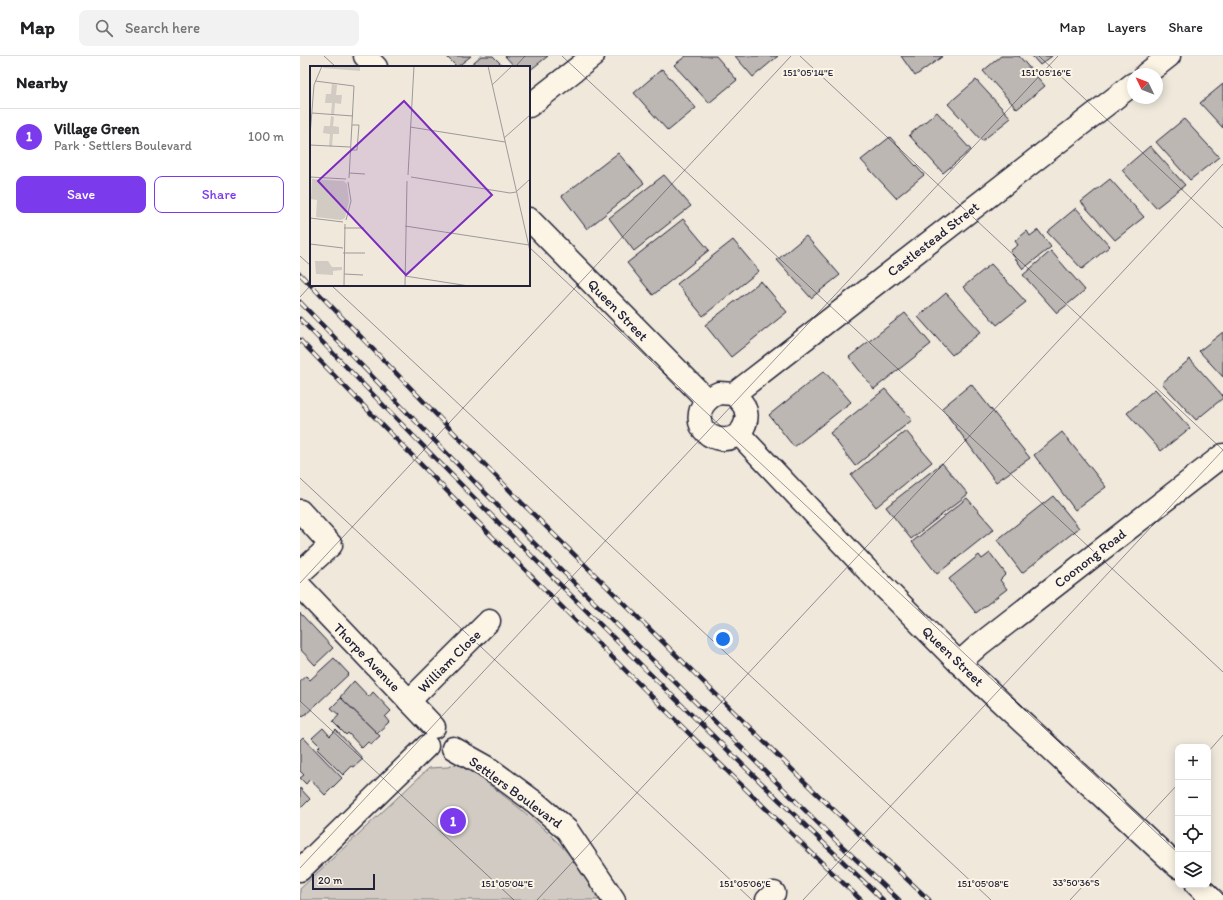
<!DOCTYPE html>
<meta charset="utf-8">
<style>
:root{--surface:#fff;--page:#f2f2f2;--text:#202124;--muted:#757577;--line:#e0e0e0;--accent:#7c3aed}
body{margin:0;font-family:Itim,sans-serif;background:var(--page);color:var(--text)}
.controls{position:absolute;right:12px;bottom:12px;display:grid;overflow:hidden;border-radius:8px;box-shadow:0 2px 10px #0003}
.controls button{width:36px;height:36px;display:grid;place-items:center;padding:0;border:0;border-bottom:1px solid var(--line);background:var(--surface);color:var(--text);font:20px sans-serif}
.compass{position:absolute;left:827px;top:12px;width:36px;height:36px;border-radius:50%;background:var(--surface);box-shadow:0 2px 10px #0003;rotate:313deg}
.scale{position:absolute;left:12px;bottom:10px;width:63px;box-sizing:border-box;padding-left:4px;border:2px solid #22223b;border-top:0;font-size:11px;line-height:14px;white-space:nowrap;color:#22223b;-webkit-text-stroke:3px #fcf5e5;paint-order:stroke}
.you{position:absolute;left:423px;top:583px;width:14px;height:14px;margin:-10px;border:3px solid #fff;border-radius:50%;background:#1a73e8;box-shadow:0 0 0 6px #1a73e833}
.badge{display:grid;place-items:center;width:26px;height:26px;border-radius:50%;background:var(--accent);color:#fff;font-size:13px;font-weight:700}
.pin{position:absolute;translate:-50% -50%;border:2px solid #fff;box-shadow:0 1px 4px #0006}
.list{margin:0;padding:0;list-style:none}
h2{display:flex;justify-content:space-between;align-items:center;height:52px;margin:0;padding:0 16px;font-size:17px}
h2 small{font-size:13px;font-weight:400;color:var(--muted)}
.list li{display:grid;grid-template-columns:26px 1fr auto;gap:12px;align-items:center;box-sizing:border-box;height:56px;padding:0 16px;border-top:1px solid var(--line)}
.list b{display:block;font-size:15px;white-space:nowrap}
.list p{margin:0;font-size:13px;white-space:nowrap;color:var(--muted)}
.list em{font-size:13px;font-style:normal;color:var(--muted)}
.actions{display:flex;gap:8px;padding:12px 16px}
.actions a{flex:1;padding:9px 0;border:1px solid var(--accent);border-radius:8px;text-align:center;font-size:14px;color:var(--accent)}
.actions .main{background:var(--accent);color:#fff}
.icon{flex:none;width:22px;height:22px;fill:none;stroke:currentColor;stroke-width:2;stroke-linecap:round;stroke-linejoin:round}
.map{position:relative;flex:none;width:923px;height:844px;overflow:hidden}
header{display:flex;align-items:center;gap:24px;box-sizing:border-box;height:56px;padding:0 20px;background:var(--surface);border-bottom:1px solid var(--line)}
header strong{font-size:19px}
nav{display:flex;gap:22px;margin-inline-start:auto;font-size:14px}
.search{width:280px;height:36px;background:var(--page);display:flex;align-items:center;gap:10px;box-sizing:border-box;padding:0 14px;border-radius:8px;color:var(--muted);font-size:15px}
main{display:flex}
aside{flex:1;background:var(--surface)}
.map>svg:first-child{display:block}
.green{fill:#d1cbc3;stroke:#7a767f}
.building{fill:#bcb7b3;stroke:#22223b}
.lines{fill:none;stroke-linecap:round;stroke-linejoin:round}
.minor-casing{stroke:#22223b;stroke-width:25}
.minor{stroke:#fcf5e5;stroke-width:22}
.rail-casing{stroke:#22223b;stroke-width:4.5}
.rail{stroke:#fcf5e5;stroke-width:3;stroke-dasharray:9;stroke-linecap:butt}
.ticks{fill:none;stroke:#22223b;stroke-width:1;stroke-opacity:0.45}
.labels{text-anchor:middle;stroke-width:4;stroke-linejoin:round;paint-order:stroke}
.street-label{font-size:14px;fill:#22223b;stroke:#fcf5e5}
.inset-road{fill:none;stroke:#9d999b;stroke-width:1}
.view{fill:#7b2cbf;fill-opacity:0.15;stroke:#7b2cbf;stroke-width:2}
.inset-edge{fill:none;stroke:#22223b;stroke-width:2}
.ticks-label{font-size:10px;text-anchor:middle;fill:#22223b;stroke:#fcf5e5;stroke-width:4;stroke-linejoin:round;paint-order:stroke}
</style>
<header>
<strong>Map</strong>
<div class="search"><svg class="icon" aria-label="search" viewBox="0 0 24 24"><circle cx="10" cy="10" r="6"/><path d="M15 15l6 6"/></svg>Search here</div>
<nav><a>Map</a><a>Layers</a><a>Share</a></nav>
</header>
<main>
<aside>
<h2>Nearby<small></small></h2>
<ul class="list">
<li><span class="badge">1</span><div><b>Village Green</b><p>Park · Settlers Boulevard</p></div><em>100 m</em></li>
</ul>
<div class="actions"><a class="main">Save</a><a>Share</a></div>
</aside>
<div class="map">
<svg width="923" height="844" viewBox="0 0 923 844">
<rect width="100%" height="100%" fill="#efe8db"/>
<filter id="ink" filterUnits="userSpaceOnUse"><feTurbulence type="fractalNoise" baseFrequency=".025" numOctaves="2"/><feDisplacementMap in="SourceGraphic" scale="8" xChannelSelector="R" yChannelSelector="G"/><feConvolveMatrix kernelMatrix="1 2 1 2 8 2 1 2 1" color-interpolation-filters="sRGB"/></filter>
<g filter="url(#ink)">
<path class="green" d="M160,707c40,30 82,59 114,97 11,13 19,27 29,40h-303v-11l129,-121 19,-1z"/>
<g class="building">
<path d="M146,0h25l-14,11z"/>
<path d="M181,0h12l11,11h-36z"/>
<path d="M205,0h43l-19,15v-4h-14z"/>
<path d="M386,0h30l21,24 -28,23 -35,-38z"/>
<path d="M435,0h43l-25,21z"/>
<path d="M601,0h42l-28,20z"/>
<path d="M701,0h18l26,30 -28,23 -34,-38z"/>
<path d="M732,0h20l-12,9z"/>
<path d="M362,13l34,39 -28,23 -34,-38z"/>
<path d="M676,24l35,38 -29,23 -34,-37z"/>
<path d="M923,28v44l-23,-25z"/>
<path d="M637,56l34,38 -28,23 -34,-38z"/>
<path d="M884,63l35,38 -29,23 -34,-38z"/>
<path d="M590,81l34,38 -28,23 -35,-38z"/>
<path d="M850,90l35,39 -29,23 -34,-38z"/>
<path d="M318,97l26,30 -57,46 -25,-33z"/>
<path d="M364,119l27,31 -57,45 -25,-33z"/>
<path d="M810,123l34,38 -29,23 -34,-38z"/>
<path d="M776,152l34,38 -28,23 -35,-37z"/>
<path d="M383,163l26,31 -56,45 -26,-32z"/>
<path d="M738,174l13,17 -28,22 -13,-18 8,-6 -3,-4 12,-10 3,5z"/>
<path d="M506,180l34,39 -29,23 -34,-38z"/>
<path d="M433,184l26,31 -56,45 -26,-32z"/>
<path d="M751,195l34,39 -28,23 -34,-38z"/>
<path d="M691,208l35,38 -29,23 -34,-38z"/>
<path d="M461,225l26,31 -56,45 -26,-32z"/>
<path d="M646,237l35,39 -29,23 -34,-38z"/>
<path d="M605,257l26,31 -57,45 -25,-32z"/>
<path d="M923,276v45l-24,-26z"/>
<path d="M890,303l33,37v2l-27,22 -34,-37z"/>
<path d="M524,315l27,31 -57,45 -25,-32z"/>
<path d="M671,328l59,74 -34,24 -54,-74z"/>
<path d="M585,333l27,31 -57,46 -25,-33z"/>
<path d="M855,333l35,39 -29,23 -34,-38z"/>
<path d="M606,375l26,31 -56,45 -25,-32z"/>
<path d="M762,376l44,55 -31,23 -41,-55z"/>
<path d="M642,407l26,31 -57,45 -25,-32z"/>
<path d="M753,440l26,32 -57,45 -25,-33z"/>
<path d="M667,442l27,31 -57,45 -25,-32z"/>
<path d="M690,497l16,21 -6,6 7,9 -31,24 -27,-34 30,-24 3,4z"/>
<path d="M0,557l33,35 -18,17 -15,-16z"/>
<path d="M34,602l15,16 -46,43 -3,-3v-33l6,-5 4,4z"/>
<path d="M54,625l15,16 4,-5 18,19 -6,6 4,5 -12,11 -37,-36z"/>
<path d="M41,642l39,38 -9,8 -3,-2 -6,6 -14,-15 -2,2 -13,-13 6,-7 -8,-7z"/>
<path d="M23,672l7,8 6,-6 27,29 -9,8 -2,-1 -9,9 -26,-26 3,-3 -8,-8z"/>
<path d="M3,681l39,41 -17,17 -15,-16 -4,5 -6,-6 4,-3 -4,-4v-31z"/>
<path d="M0,732l10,11 -9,9 -1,-1z"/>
</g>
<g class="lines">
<defs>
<g id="minor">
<path d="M65,0l11,11"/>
<path d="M846,18l23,-18"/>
<path d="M229,50l64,-50"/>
<path d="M229,163l178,181"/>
<path d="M419,337l15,1c3,4 8,8 10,12 3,6 3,13 1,18 -9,26 -50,16 -45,-11 2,-10 9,-16 19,-20z"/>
<path d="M434,338l399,-310"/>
<path d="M439,378l134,142 86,87 219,204"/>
<path d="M0,455l31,34 -31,28"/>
<path d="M0,530l134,141"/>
<path d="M659,607l20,-18 244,-190"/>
<path d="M109,645l80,-80"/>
<path d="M153,692l34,19 49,36 31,27 47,70"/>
<path d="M0,814l127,-124"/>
<path d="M897,829l16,15"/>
<path d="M467,844l7,-7"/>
</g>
</defs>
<use href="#minor" class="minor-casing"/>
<use href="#minor" class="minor"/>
<defs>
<g id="rail">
<path d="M0,218l222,229 293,289 114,108"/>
<path d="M0,246l232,239 295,291 72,68"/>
<path d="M0,263c190,198 384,391 583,581"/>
<path d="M0,284c97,101 195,200 293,298 88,88 177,176 268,262"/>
</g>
</defs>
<use href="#rail" class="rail-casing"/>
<use href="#rail" class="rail"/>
</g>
</g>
<path class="ticks" d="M24,0l12,11M262,0l661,616M500,0l423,394M739,0l184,172M215,11l10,-11M229,191l649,606M0,200l11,10M31,229l660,615M0,241l11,-12M0,422l452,422M0,527l491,-527M0,645l214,199M908,696l15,-17M0,812l758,-812M908,825l15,14M237,844l686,-736M503,844l420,-450M770,844l108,-116"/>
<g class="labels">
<g class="street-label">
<text transform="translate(633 183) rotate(-38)" y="5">Castlestead Street</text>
<text transform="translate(318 254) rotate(46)" y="5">Queen Street</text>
<text transform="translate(790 502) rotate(-38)" y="5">Coonong Road</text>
<text transform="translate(653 600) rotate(44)" y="5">Queen Street</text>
<text transform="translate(67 601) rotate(46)" y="5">Thorpe Avenue</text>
<text transform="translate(149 605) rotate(-45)" y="5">William Close</text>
<text transform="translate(216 736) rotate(36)" y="5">Settlers Boulevard</text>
</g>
</g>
<g transform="translate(10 10)">
<rect width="220" height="220" fill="#efe8db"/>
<path d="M14,0h36v5l-37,-3zM22,18l5,1 -1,10h6l-1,9 -6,-1 -1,12 -3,-1 1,-11h-7l1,-9h5zM21,50l3,1 -1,9 6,1v7h-6l-1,13 -3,-1 1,-12 -7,-1 1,-7h6zM2,113l32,2 3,3 2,17 -4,17 -4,2 -25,-3 1,-17 -6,-1zM5,195h13l4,6h10v3l-9,1v4l-17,-1z" fill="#d1cbc3"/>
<path class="inset-road" d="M178,0l42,185M5,15l39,5 -5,92M182,19l20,-19M2,47l41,3M100,61l95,15M0,70l4,-51 8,-19M194,72l26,-23M0,79l40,2M40,84h7l2,-25h-7M39,107l16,1M98,109l6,-109M0,111l36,2M101,111l99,16 6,-1 14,-13M0,152l33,4M36,154l5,-19 -3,-19M95,160l124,19M34,162h20M0,178l33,4M33,187h22M34,208l19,1M95,210l64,10M34,220l1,-62M95,220l2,-105"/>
<path class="view" d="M94,35l88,94 -86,80 -88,-94z"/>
<rect width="220" height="220" class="inset-edge"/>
</g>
<g class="ticks-label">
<text x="508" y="20">151°05'14"E</text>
<text x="746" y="20">151°05'16"E</text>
<text x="776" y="830">33°50'36"S</text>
<text x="207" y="831">151°05'04"E</text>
<text x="445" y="831">151°05'06"E</text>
<text x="683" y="831">151°05'08"E</text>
</g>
</svg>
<div class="controls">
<button>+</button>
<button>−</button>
<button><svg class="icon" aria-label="locate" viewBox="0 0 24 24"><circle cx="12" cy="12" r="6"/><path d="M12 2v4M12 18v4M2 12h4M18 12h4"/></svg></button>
<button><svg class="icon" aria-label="layers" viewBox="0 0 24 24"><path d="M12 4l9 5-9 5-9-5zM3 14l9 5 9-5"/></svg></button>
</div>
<svg class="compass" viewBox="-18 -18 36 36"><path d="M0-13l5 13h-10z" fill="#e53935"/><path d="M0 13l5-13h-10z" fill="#757577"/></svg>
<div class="scale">20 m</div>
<div class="you"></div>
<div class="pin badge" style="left:153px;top:765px">1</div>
</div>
</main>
